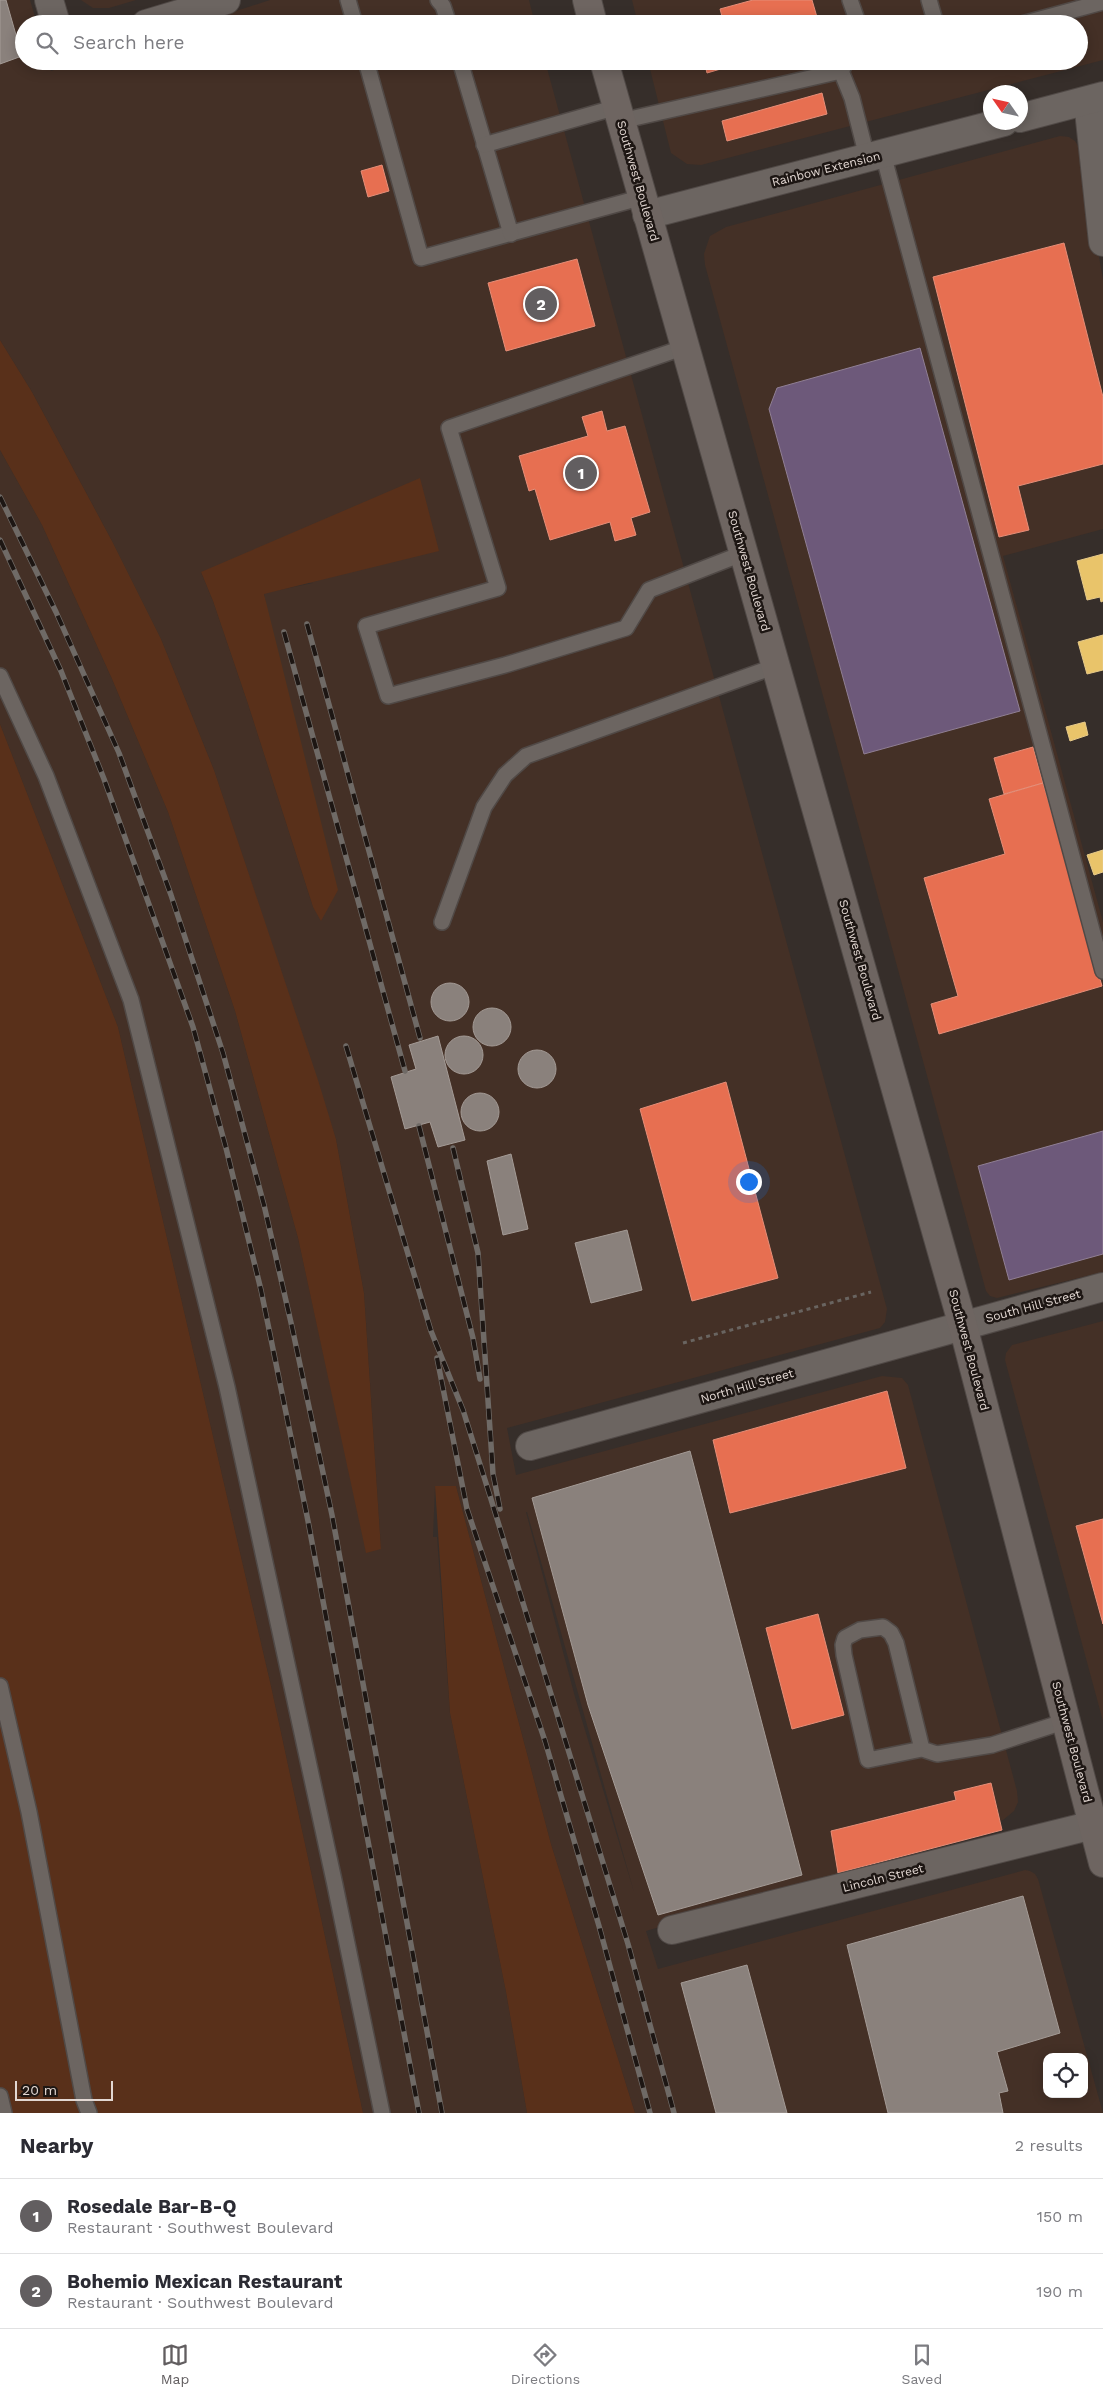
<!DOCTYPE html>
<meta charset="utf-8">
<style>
:root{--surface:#fff;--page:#f7f7f7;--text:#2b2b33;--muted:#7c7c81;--line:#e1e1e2;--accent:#625e60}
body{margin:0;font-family:"Work Sans",sans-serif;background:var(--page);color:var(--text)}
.controls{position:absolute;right:15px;bottom:15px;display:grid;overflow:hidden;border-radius:10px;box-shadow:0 2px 12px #0003}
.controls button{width:45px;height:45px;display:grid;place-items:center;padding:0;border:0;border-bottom:1px solid var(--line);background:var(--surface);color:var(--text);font:25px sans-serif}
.compass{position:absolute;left:983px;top:85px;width:45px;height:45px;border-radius:50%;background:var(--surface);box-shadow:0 2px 12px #0003;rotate:304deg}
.scale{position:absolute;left:15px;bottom:12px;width:98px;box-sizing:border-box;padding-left:5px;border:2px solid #e2d7d2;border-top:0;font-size:14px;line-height:18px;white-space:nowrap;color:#e2d7d2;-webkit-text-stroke:4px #1d1613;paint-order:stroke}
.you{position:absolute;left:748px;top:1181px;width:18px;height:18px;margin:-12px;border:4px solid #fff;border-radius:50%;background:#1a73e8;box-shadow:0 0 0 8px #1a73e833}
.badge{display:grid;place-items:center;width:32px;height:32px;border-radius:50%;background:var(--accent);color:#fff;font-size:16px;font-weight:700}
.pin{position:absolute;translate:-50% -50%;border:2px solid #fff;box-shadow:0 1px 5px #0006}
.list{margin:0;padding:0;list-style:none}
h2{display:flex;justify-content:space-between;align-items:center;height:65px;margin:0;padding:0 20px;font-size:21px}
h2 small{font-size:16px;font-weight:400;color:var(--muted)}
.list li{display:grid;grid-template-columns:32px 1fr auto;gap:15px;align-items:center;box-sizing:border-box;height:75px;padding:0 20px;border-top:1px solid var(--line)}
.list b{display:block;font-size:19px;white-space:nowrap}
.list p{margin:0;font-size:16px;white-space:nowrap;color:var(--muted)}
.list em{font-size:16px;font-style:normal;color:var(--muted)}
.icon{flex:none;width:28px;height:28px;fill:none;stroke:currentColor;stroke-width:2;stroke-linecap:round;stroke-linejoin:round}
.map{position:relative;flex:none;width:1103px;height:2113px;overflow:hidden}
.search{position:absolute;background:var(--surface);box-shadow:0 2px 12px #0003;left:15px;right:15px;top:15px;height:55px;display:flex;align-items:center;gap:12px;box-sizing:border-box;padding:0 18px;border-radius:28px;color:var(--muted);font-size:19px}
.sheet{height:215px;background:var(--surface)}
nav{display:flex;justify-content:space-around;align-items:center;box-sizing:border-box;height:70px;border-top:1px solid var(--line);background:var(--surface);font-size:14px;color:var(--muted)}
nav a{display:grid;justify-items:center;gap:2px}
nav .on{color:var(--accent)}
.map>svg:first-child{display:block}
.built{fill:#443026;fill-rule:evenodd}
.green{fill:#59301a}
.homes{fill:#e9c46a;stroke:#e7ca89}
.shops{fill:#e76f51;stroke:#e68e78}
.offices{fill:#6d597a;stroke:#907f94}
.industry{fill:#8a817c;stroke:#a49b96}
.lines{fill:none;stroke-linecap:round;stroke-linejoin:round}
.lane-casing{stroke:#504946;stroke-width:18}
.street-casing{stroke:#504946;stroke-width:30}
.secondary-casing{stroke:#504946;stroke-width:30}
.path{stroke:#696460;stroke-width:3;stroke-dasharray:4 4;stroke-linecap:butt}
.lane{stroke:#6c6561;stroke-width:15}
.street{stroke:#6c6561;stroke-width:28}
.secondary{stroke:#6e6561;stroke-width:28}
.rail-casing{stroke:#6f6a66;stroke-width:5.5}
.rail{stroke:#1d1613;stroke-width:4;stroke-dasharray:11;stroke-linecap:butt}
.labels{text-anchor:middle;stroke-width:5;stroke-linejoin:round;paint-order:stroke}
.street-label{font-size:12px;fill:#e2d7d2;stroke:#1d1613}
</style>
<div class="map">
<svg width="1103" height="2113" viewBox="0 0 1103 2113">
<rect width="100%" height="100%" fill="#362e2a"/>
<g class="built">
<path d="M0,0h30l7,24h-13v37h24l3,10 29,-10h465l342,1248 -2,13 -5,6 -373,100 9,47 366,-99 20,2 6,7 109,406 1,11 -4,9 -11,9 -189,62 -168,49 12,38 367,-99 5,1 5,3 3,5 65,234h-468l-84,-269 -95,-358h-21l-2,51h4l13,176 56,279 21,121h-164l-92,-427 -153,-659 -118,-303v-274l42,75 70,154 56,133 67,199 63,227 40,182 43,129 -17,-256 -28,-154 -122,-369 -53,-131 -49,-98 -80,-149 -32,-52zM201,572l112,11 -49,10 49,314 -65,-203 -35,-103zM526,1512h1l107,380 -59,-195zM1047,2057h37v37h-37z"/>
<path d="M81,0h55l-27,8h-16z"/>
<path d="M270,0h259l6,24h-339z"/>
<path d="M632,0h471v60l-402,105 -14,-1 -16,-11 -23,-92h431v-37h-441z"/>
<path d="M1060,136l9,1 6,4 6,10 22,129v249l-100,27 100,366v350l-106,26 -7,-2 -4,-5 -281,-1026 -1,-11 6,-18 16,-9z"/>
<path d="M1103,1321v400l-98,-361 1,-7 6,-8z"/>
</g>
<g class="green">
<path d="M0,340l32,52 80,149 49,98 53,131 104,310 18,59 28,154 17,256 -15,4 -68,-315 -63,-227 -67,-199 -56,-133 -70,-154 -42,-75z"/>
<path d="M420,478l19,73 -175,43 74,296 -17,31 -8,-14 -65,-203 -35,-103 -12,-29z"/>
<path d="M0,724l118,303 153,659 92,427h-363z"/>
<path d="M435,1486h21l95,358 84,269h-108l-21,-121 -56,-279z"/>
</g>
<g class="homes">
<path d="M1103,554v47l-2,1 -1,-5 -13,3 -10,-39z"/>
<path d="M1103,635v35l-16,4 -9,-32z"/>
<path d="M1085,722l3,13 -18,6 -4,-14z"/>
<path d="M1103,850v22l-9,3 -7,-20z"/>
</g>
<g class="shops">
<path d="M753,0h59l7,24h-95l-4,-15z"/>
<path d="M704,61h44l-41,12z"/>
<path d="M822,93l5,21 -100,27 -5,-20z"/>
<path d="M382,165l7,26 -21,6 -7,-26z"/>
<path d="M1064,243l39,154v67l-85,22 11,44 -30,7 -66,-260z"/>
<path d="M577,259l18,67 -89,25 -18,-68z"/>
<path d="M602,411l5,20 18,-5 25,86 -19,6 5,17 -21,6 -5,-19 -60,18 -15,-51 -6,2 -10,-35 69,-20 -6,-19z"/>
<path d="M1033,747l10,36 -39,11 -10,-36z"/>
<path d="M1043,783l59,203 -163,48 -8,-30 27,-8 -34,-118 81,-24 -16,-55z"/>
<path d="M726,1082l52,196 -86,23 -52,-192z"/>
<path d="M887,1391l19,77 -176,45 -17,-73z"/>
<path d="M1103,1519v105l-27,-98z"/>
<path d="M818,1614l26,101 -52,14 -26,-101z"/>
<path d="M991,1783l11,47 -164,43 -7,-42 125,-31 -2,-8z"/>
</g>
<g class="offices">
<path d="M920,348l100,363 -156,43 -95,-345 8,-21z"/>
<path d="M1103,1131v123l-94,26 -31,-114z"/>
</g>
<g class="industry">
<path d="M0,0h6l16,56 -22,8z"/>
<circle cx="450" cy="1002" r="19"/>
<circle cx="492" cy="1027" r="19"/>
<circle cx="464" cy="1055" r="19"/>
<path d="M438,1036l27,104 -27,7 -8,-25 -25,7 -14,-52 25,-8 -7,-24z"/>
<circle cx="537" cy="1069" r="19"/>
<circle cx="480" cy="1112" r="19"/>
<path d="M511,1154l17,75 -25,6 -16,-74z"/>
<path d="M627,1230l15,60 -51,13 -16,-60z"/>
<path d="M690,1451l112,424 -144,40 -70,-210 -56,-207z"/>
<path d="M1023,1896l37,137 -63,19 11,39 -9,2 4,20h-115l-41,-168z"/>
<path d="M747,1965l40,148h-71l-35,-130z"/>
</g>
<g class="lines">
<defs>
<g id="lane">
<path d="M348,0l7,24"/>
<path d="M438,0l5,6 6,18"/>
<path d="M850,0l6,17v7"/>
<path d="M929,0l7,24"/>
<path d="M1022,24l81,-22"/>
<path d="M366,61l55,197 222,-61"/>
<path d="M460,61l51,173"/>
<path d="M841,71l11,27 15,59"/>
<path d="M621,121l220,-50 6,-10"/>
<path d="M484,145l133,-38"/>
<path d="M883,154l220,817"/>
<path d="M685,347l-236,81 49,160 -132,38 22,70 117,-31 121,-37 23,-38 95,-37"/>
<path d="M0,676l46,100 85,224 96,387 108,498 47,228"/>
<path d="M442,922l42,-115 21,-32 21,-19 250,-90"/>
<path d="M0,1686l29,126 55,288 5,13"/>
<path d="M922,1749l-54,11 -24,-105 -1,-10 2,-7 15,-8 23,-3 8,6 5,10 26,106 15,5 55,-9 74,-24"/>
<path d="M0,2096l4,17"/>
</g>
<g id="street">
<path d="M49,0l7,24"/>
<path d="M146,24l80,-24"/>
<path d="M1088,101l15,141"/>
<path d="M1020,118l83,-22"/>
<path d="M647,215l357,-93"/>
<path d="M530,1446l573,-159"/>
<path d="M672,1930l421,-105"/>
</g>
<g id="secondary">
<path d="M587,0l6,24"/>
<path d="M604,61l359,1265 140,537"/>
</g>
</defs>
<use href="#lane" class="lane-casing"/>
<use href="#street" class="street-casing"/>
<use href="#secondary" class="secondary-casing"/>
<path class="path" d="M683,1343l188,-51"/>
<use href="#lane" class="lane"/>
<use href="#street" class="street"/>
<use href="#secondary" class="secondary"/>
<defs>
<g id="rail">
<path d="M0,497l56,115 63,141 52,142 52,158 41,152 28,122 40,188 110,598"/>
<path d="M0,540l61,131 43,108 89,248 33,121 35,142 47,231 111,592"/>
<path d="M307,624l113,414"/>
<path d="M284,632l121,439"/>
<path d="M346,1046l85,285 32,79 27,86 138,448 46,169"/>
<path d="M419,1126l54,212 7,41"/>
<path d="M453,1148l25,105 15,221 7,35"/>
<path d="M437,1358l30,151 78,232 54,185 51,187"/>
</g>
</defs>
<use href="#rail" class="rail-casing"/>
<use href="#rail" class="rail"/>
</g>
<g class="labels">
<g class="street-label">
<text transform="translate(826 169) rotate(-14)" y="4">Rainbow Extension</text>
<text transform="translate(638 181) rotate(74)" y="4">Southwest Boulevard</text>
<text transform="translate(749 571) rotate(74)" y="4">Southwest Boulevard</text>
<text transform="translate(860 960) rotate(74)" y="4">Southwest Boulevard</text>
<text transform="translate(1033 1306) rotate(-15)" y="4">South Hill Street</text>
<text transform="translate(969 1350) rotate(75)" y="4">Southwest Boulevard</text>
<text transform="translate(747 1386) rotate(-16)" y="4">North Hill Street</text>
<text transform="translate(1072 1742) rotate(75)" y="4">Southwest Boulevard</text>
<text transform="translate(883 1878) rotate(-14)" y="4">Lincoln Street</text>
</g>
</g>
</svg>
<div class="controls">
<button><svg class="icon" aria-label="locate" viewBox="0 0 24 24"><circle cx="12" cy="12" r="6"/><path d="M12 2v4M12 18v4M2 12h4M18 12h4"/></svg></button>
</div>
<svg class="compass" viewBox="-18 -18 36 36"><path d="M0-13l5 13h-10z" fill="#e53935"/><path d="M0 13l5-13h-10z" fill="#7c7c81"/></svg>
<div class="scale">20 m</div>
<div class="you"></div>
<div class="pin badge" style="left:581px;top:473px">1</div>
<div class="pin badge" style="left:541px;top:304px">2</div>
<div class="search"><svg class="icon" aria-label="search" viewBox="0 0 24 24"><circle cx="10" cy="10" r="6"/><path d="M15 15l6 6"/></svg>Search here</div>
</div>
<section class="sheet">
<h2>Nearby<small>2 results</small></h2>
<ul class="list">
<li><span class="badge">1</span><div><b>Rosedale Bar-B-Q</b><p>Restaurant · Southwest Boulevard</p></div><em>150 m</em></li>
<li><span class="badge">2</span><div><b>Bohemio Mexican Restaurant</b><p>Restaurant · Southwest Boulevard</p></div><em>190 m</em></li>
</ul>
</section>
<nav>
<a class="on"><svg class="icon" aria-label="map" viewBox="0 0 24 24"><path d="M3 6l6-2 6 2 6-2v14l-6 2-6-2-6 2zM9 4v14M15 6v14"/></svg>Map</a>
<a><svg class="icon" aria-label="directions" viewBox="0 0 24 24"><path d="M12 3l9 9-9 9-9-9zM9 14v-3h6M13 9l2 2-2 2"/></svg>Directions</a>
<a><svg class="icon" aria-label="saved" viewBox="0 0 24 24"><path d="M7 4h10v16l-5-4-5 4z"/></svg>Saved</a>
</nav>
